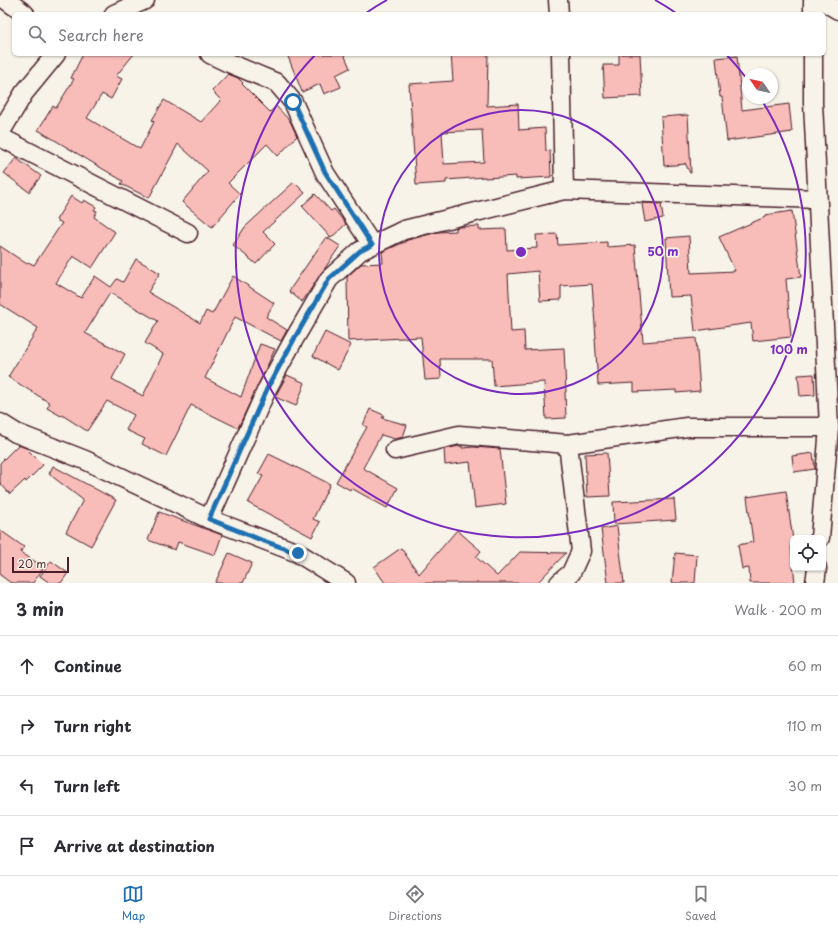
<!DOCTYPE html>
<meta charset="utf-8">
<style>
:root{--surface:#fff;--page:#f7f7f7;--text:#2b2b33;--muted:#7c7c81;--line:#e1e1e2;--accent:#1f6fb2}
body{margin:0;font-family:"Playpen Sans",sans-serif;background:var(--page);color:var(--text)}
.controls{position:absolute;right:12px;bottom:12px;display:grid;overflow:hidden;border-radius:6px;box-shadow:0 1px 3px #0004}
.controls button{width:36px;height:36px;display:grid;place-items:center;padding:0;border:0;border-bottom:1px solid var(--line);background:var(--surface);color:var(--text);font:20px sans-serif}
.compass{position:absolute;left:742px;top:68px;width:36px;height:36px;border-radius:50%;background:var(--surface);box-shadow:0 1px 3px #0004;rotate:304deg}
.scale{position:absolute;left:12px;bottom:10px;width:57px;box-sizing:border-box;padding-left:4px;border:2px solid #4a1f2b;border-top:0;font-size:11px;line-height:14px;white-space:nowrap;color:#4a1f2b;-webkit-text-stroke:3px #f7f3e8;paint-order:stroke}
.stop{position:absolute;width:12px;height:12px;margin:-9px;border:3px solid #1f6fb2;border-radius:50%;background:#fff}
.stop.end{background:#1f6fb2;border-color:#fff;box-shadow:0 1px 4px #0008}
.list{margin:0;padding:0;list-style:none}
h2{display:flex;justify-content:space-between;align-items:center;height:52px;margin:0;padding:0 16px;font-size:17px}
h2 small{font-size:13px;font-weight:400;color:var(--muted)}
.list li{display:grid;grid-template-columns:26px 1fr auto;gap:12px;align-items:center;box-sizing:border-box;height:60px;padding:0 16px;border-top:1px solid var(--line)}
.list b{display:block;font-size:15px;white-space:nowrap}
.list em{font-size:13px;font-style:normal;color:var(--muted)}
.icon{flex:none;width:22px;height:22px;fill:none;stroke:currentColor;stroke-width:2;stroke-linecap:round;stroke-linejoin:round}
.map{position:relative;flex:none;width:838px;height:583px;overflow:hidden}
.search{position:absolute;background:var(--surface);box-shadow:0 1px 3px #0004;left:12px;right:12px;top:12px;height:44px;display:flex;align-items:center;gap:10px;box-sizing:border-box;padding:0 14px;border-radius:6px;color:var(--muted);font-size:15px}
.sheet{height:292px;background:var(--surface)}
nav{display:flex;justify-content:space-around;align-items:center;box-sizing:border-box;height:56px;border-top:1px solid var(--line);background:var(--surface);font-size:11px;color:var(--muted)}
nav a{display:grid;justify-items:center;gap:2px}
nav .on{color:var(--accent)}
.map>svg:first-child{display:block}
.building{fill:#f8bcb9;stroke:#4a1f2b;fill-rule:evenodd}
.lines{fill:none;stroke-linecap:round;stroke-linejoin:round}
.minor-casing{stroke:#4a1f2b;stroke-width:21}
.minor{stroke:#f7f3e8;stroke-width:18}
.route{stroke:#1f6fb2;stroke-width:5}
.ring{fill:none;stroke:#7b2cbf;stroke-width:2}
.centre{fill:#7b2cbf;stroke:#f7f3e8;stroke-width:2}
.ring-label{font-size:12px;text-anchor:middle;font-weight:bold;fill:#7b2cbf;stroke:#f7f3e8;stroke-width:3.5;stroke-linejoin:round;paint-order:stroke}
</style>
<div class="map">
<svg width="838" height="583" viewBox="0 0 838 583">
<rect width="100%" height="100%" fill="#f7f3e8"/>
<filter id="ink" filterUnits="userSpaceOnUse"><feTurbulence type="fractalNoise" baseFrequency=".025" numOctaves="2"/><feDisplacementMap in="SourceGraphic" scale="8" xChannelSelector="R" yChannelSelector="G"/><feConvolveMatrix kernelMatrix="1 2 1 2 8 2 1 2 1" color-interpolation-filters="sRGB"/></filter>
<g filter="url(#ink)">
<g class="building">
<path d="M83,54h51l-18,22 6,3 -11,20 -9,-5 -15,24 53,31 14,-27 -2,-2 12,-20 37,22 20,-22 -9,-9 16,-17 10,4 5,5 -1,1 28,28 6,-6 14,15 7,15 -19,20 -11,-12 -39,39 12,11 -28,33 -30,-25 26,-31 -30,-27 -29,54 -28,-14 2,-3 -85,-51 15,-24 3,2 18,-29 -3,-1z"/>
<path d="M287,54h57l6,14 -14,7 5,12 -17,7 -4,-10 -18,8z"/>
<path d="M451,54h37l-1,52 31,-2 1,26 26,-2 1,23 4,-1 1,27 -35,2v-3l-31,2v-1l-39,3v3l-30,2 -7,-101 44,-3zM482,130l2,32 -40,2 -2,-32z"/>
<path d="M619,54h21l2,42 -37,2 -2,-33h16z"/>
<path d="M737,56l5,54 47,-6 3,28 -65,9 -5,-44h-2l-4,-39z"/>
<path d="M688,115l3,58h-1l-5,-10v1l-21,2 -3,-49z"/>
<path d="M16,158l25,18 -12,16 -25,-19z"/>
<path d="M294,182l11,11 -42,39 12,12 -19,20 -23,-19 12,-18z"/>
<path d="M315,194l16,17 3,-2 12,15 -15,14 -29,-32z"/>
<path d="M71,196l11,7 2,-3 12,7 -2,3 3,1 -3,6 21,15 -23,36 -19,-12 -17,27 25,15 14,-22 16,11 6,-8 6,3 13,-23 24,14 -12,19 52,31 6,-12 6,3 2,-3 19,-35 41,27 -8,14 21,13 -6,11 -46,-24 -30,61 36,19 19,-53 15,5 -37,79 -47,-23 -25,51 -24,-12 3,-5 -19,-9 8,-15 -27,-14 -20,30 -25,-16 -1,1 -14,-8 3,-5 -42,-26 30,-49 -38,-24v-58l27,18 1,-2 6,3 28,-42 -6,-3zM110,293l48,28 -13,22 18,11 -20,42 -31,-17 13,-25 -40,-21z"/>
<path d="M645,203l16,1 2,14 -18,4 -3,-18z"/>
<path d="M792,211l9,66 -15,2 5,58 -38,4 -2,-18 -56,8 -4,-35 -22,1 -3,-59 23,-2 2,37 44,-2 -16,-34 46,-20v-2z"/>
<path d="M479,226v4l27,-1 1,21 30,-2 -1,-13 21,-1 1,11 49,-3v5l28,-2 8,97 53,-4 4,53 -24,2v-3l-42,2v-9l-36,2 -3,-47h1l-4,-54 -31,2v14l-21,1 -2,-30 -30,3 3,58 13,-1 1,19 39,-2 2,44h-1l1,26 -20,1 -2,-37 -50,4 -2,-27h-52l1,20 -16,1 -4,-43 -73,4 -1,-64 14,-13 22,-1 -1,-11 20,-9 4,-1 -1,-1 3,-1 30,-8 18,-1v-3l2,-1z"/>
<path d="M326,237l14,9 -38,56 -13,-11z"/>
<path d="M325,332l26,13 -13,25 -25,-14z"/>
<path d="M814,374l1,21 -15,1 -2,-21z"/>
<path d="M287,375l18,8 -9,23 -21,-9z"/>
<path d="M370,409l14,6 -2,3 25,7 -4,12 -8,2 -14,-4 -18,33 35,20 -11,20 -36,-20 -1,2 -14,-8 31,-55 -4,-2z"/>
<path d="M18,445l8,3 17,17 -17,17 -1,-2 -15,14 -10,-11v-20z"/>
<path d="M460,446h2v2l12,-1 26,2 6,55 -31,4 -5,-46 -25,3 -1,-16z"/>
<path d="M607,453l3,43 -23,1 -2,-43z"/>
<path d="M813,453l2,16 -21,3 -2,-16z"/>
<path d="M269,454l61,30 -17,35 7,3 -8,15 -64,-34 15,-27 -5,-2z"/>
<path d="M53,466l63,34 -25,46 -25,-14 17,-32 -34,-26z"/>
<path d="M786,491l7,49v4l-2,1 4,38h-45l-1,-15 -7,1 -4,-24 15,-3 -6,-45z"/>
<path d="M674,499l2,21 -62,4 -1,-22z"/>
<path d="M159,512l63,23 -7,20 -37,-13 -3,8 -27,-10z"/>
<path d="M617,526l7,57h-16l-7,-54z"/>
<path d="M0,530l24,17 -4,5 24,15 -11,16h-22l-11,-8z"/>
<path d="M457,530l24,21 -5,6 21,19 23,-24 46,1 -29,30h-152l-11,-16 27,-19 18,26z"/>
<path d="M229,553l23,10 -9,20h-28z"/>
<path d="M675,553l22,2 -2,28h-23z"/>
<path d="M51,561l17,12 -7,10h-11l-10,-7z"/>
</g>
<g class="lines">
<defs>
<g id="minor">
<path d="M6,0l19,14"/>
<path d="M558,0l1,14"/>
<path d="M813,0v14"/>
<path d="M821,0l17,10"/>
<path d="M114,14l31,-14"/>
<path d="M210,54l19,9 48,20 16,19 32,71 47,72"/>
<path d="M561,54l3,136"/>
<path d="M813,54v49l16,324 -9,111"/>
<path d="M0,133l24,-40 32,-39"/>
<path d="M0,137l188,96"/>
<path d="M0,423l16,10 69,27 124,59 89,34 48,30"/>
<path d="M395,450l64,-15 109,9 119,-17h142"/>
<path d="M209,519l58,-130 26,-48 36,-62 31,-28 44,-21 160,-40 253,9"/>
<path d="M559,583l12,-10 10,-22 -13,-107"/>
<path d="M815,583l2,-15"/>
</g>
</defs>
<use href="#minor" class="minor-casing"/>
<use href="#minor" class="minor"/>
</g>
</g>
<g class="lines" filter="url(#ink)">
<path class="route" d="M293,102l32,70 47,73 -12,6 -31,28 -36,62 -26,48 -58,130 52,21 37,13"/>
</g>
<g class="ring">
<circle cx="521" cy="252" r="142"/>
<path d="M366 13A285 285 0 0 1 387 0M655 0A285 285 0 0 1 676 13M726 54A285 285 0 0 1 747 79M761 99A285 285 0 1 1 316 54"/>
</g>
<circle cx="521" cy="252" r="6" class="centre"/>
<g class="ring-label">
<text x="663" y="256">50 m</text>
<text x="789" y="354">100 m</text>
</g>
</svg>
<div class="controls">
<button><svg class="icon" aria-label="locate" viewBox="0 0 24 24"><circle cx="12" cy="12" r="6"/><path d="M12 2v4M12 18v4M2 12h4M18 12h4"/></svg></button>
</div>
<svg class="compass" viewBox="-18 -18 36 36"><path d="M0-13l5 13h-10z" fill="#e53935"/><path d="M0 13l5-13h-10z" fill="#7c7c81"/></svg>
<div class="scale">20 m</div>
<div class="stop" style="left:293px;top:102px"></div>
<div class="stop end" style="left:298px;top:553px"></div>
<div class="search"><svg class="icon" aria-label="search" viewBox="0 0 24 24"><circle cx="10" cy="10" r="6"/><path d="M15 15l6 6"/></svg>Search here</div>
</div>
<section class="sheet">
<h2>3 min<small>Walk · 200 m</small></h2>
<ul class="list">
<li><svg class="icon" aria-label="ahead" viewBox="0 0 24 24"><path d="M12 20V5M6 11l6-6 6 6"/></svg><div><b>Continue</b></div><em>60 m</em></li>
<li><svg class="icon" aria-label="right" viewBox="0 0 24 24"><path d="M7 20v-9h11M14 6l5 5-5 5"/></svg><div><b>Turn right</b></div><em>110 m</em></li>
<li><svg class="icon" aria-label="left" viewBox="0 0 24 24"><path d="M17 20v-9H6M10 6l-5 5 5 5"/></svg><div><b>Turn left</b></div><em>30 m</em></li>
<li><svg class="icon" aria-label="arrive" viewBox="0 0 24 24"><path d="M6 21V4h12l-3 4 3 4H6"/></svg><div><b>Arrive at destination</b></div></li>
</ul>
</section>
<nav>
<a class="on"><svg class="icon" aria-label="map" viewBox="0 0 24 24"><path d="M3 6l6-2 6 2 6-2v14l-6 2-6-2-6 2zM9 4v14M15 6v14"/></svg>Map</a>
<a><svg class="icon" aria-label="directions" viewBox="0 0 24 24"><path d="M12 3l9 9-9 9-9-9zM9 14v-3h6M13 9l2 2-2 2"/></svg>Directions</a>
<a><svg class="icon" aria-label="saved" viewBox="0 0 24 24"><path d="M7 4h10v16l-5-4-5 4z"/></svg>Saved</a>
</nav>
